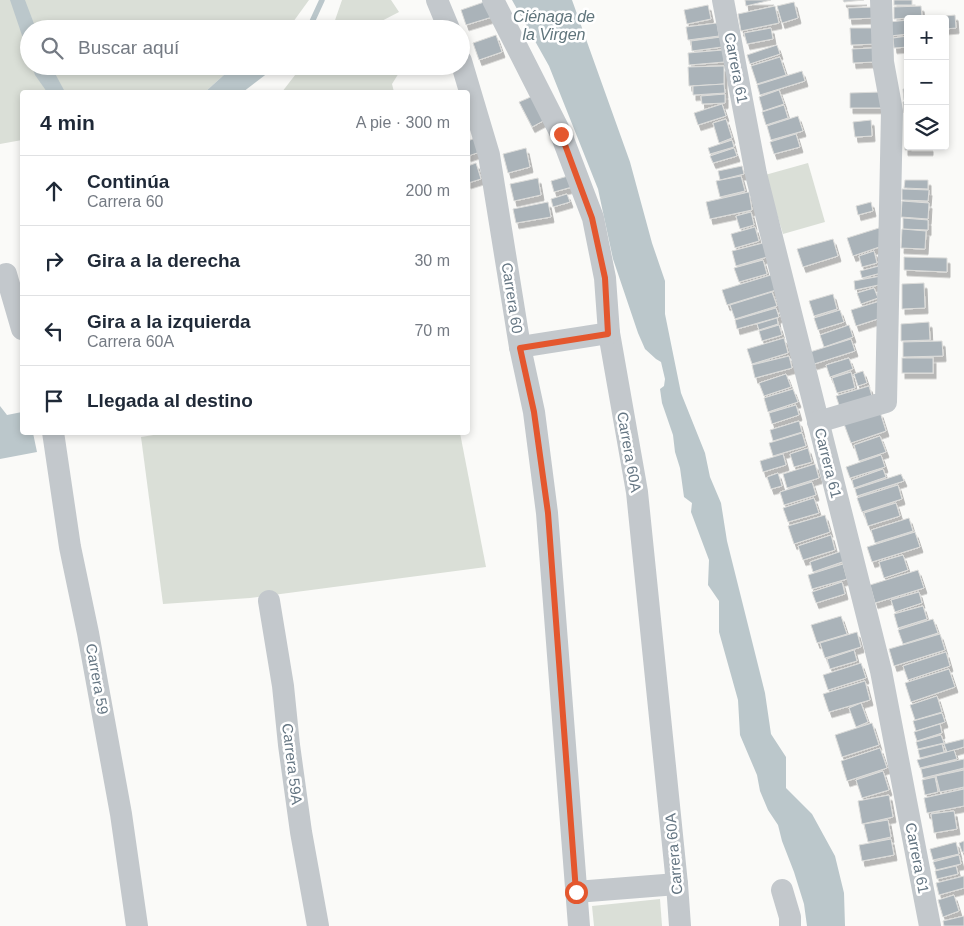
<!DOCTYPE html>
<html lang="es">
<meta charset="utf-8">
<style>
:root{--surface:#fff;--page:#f6f6f7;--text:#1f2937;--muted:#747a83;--line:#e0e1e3}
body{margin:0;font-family:Helvetica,sans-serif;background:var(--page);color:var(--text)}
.controls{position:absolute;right:15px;top:15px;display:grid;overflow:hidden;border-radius:5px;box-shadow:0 2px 8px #0003}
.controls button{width:45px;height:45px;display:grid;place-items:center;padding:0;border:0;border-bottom:1px solid var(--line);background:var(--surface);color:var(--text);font:25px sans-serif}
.stop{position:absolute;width:15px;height:15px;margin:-11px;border:4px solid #e4572e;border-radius:50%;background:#fff}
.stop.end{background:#e4572e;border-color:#fff;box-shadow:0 1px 5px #0008}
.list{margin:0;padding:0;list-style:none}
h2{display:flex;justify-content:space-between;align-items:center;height:65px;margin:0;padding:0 20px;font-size:21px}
h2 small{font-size:16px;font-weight:400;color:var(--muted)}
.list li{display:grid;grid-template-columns:32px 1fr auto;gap:15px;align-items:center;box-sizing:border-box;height:70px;padding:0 20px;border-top:1px solid var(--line)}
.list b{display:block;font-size:19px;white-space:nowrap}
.list p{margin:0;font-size:16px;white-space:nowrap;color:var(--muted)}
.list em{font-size:16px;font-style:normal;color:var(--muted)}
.icon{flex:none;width:28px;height:28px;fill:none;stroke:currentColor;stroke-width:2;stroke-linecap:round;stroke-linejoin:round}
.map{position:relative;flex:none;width:964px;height:926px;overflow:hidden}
.search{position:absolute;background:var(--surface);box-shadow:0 2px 8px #0003;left:20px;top:20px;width:450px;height:55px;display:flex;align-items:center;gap:12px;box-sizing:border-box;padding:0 18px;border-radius:28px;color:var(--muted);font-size:19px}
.panel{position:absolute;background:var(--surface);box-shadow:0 2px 8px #0003;left:20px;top:90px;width:450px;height:345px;border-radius:5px}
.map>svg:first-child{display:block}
.green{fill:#dadfd7}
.water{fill:#bbc7cb}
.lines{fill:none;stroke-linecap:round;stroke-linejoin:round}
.stream{stroke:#bbc7cb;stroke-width:5.5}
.building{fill:#aab3b9;stroke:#dcdcda;filter:url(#shadow)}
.minor{stroke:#c3c8cc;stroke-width:22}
.route{stroke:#e4572e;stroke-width:6}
.labels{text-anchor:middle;stroke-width:5;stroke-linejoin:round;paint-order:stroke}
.street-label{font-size:15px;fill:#657683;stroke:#fff}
.water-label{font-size:16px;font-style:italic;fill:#60757c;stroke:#fff}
</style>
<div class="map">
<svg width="964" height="926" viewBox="0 0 964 926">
<defs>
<filter id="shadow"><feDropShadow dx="3" dy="5.5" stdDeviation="0" flood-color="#0004"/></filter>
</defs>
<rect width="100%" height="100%" fill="#fafaf8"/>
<g class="green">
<path d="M0,0h309l-21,29h-259v37h207l-11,8 -20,18h-183v48l-22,4z"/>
<path d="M342,0h49l8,12 -25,13 3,4h-46l2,-3z"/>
<path d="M302,66h99l1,2 -10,16 2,8h-112z"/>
<path d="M808,163l17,59 -42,12 -18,-59z"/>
<path d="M172,432l288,1 26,134 -236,31 -87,6 -22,-167z"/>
<path d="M660,899l2,27h-68l-2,-20z"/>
</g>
<g class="water">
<path d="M10,0h15l11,29h-7v27z"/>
<path d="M512,0h60l58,162 22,81 13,38v33l16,79 24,60 5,24 11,26 6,38 38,152 6,41 15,23v31l26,26 23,42 9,37 1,33h-38l-3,-22 -10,-32 -12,-31 -4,-16 -10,-15 -8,-19 -3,-16 -17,-40 -2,-35 -19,-68v-31l-11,-16 1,-25 -18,-48 1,-9 -8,-6 -4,-29 -5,-16 -2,-17 -11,-32 -2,-14 4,-3 1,-7 -4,-17 -5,-3 -11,-10 -7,-16 -25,-74 -15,-70 -49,-123z"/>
<path d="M32,66h19l14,26h-18l-12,-17z"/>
<path d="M236,66h41l-34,26h-38l20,-18z"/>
<path d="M0,406l7,9 15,-3v20l11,1 4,19 -37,7z"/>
</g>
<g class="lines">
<path class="stream" d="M306,29l5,-5 11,-24"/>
</g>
<g class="building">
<path d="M745,0h26l-25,6z"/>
<path d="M843,0h21l-20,2z"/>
<rect x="894" y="0" width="18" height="5"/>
<path d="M487,1l5,16 -26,8 -5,-15z"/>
<path d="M794,2l4,16 -16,5 -5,-17z"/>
<path d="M708,5l3,14 -24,5 -3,-14z"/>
<path d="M775,6l4,17 -38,8 -3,-17z"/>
<path d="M921,6l1,11 -28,2v-12z"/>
<path d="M876,7v11l-27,1 -1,-11z"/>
<path d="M955,15l1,13 -11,1v-10h-20v-1z"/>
<path d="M908,20v14l-18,2 -1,-14z"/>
<path d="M717,23l2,13 -31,4 -2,-13z"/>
<path d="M431,24l2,5h-18z"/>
<path d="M771,28l2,11 -26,5 -3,-11z"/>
<path d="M850,28h25l1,16 -25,1z"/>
<path d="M496,35l6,17 -23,8 -6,-17z"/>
<path d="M908,36v11l-14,1 -1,-10z"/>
<path d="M721,37l1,10 -30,4 -1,-10z"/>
<path d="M777,45l3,9 -30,10 -3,-9z"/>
<path d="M873,48l1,14 -21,1 -1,-14z"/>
<path d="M723,50l1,12 -35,3 -1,-12z"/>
<path d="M780,57l6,18 -29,9 -6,-18z"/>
<path d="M724,66v18l-35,2 -1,-19z"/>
<path d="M802,71l3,10 -45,14 -3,-10z"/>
<path d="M724,84l1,9 -32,2v-9z"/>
<path d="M903,89h5v11h-4z"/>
<path d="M779,90l5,14 -21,7 -4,-14z"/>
<path d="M881,92l1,16h-32v-15z"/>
<path d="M725,94v9l-23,1 -1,-8z"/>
<path d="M533,96l12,24 -13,7 -13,-25z"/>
<path d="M908,101v12h-4l-1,-11z"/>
<path d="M722,104l4,12 -28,9 -4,-12z"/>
<path d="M784,105l4,13 -22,7 -4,-13z"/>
<path d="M905,115h3v15h-2z"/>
<path d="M798,116l5,15 -32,9 -4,-14z"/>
<path d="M726,119l6,19 -13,5 -6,-20z"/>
<path d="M871,120l1,16 -17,1 -2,-15z"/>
<path d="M905,132h3v14h22v4h-25z"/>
<path d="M796,134l4,13 -26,7 -4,-12z"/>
<path d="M475,138l5,14 -12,4v-15z"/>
<path d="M732,140l2,7 -24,7 -2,-6z"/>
<path d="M526,148l4,19 -22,6 -5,-19z"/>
<path d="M734,148l3,8 -24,7 -3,-7z"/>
<path d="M476,163l5,16 -13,4v-17z"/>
<path d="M742,166l2,8 -24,6 -2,-9z"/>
<path d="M568,176l4,11 -18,5 -3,-11z"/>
<path d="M741,176l4,15 -25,6 -4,-16z"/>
<path d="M538,178l3,17 -27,6 -4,-17z"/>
<path d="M905,180h23v9l-24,-1z"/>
<path d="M902,189l27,1 -1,11 -26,-1z"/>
<path d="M749,192l3,18 -42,9 -4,-17z"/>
<path d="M567,194l3,8 -17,5 -2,-8z"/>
<path d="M902,201l27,2 -1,16 -27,-2z"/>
<path d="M548,202l3,15 -35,6 -3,-14z"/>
<path d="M871,202l2,9 -15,4 -2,-9z"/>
<path d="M751,212l3,13 -14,4 -4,-13z"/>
<path d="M903,218l25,2v10l-25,-1z"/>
<path d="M755,227l4,14 -24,7 -4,-14z"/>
<path d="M879,228l6,17 -32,11 -6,-18z"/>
<path d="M902,229l24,2 -1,18 -24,-1z"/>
<path d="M833,239l5,17 -35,11 -6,-18z"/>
<path d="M763,243l4,14 -31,9 -4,-15z"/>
<path d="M874,251l3,12 -15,4 -3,-11z"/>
<path d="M904,257l43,1v14l-43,-2z"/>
<path d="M763,260l4,14 -28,8 -5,-14z"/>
<path d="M879,266l2,7 -19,5 -2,-7z"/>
<path d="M771,275l5,15 -49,15 -5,-15z"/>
<path d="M881,276l2,8 -28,6 -1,-9z"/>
<path d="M924,283l1,25 -23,1v-25z"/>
<path d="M874,288l4,10 -17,6 -4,-11z"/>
<path d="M772,292l5,14 -42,13 -5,-14z"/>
<path d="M833,294l4,15 -23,7 -5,-15z"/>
<path d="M880,301l4,16 -28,9 -5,-16z"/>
<path d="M776,308l3,9 -42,12 -2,-9z"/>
<path d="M840,310l4,12 -26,8 -4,-12z"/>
<path d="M777,318l1,6 -19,6 -2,-6z"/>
<path d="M929,322l1,18 -29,1v-17z"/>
<path d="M779,325l3,10 -20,6 -3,-10z"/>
<path d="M849,325l4,12 -29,10 -4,-12z"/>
<path d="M784,338l4,15 -36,11 -5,-15z"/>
<path d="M851,339l4,12 -41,13 -4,-12z"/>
<path d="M942,341l1,15 -40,1v-15z"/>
<path d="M789,356l3,12 -37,10 -3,-13z"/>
<path d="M849,358l4,11 -23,8 -4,-12z"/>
<rect x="902" y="358" width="31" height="15"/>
<path d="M863,371l4,12 -9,3 -4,-12z"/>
<path d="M851,372l4,16 -18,5 -5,-15z"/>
<path d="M786,374l5,13 -27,9 -5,-13z"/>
<path d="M869,386l5,17 -32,11 -6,-18z"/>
<path d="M793,389l5,13 -30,10 -4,-14z"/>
<path d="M796,405l3,10 -27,9 -3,-11z"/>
<path d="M880,412l6,19 -35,12 -7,-19z"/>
<path d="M799,421l3,11 -29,9 -3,-11z"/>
<path d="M802,433l4,13 -33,10 -4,-13z"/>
<path d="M880,436l6,16 -27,9 -5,-16z"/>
<path d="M808,448l4,14 -18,5 -4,-13z"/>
<path d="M783,454l3,11 -23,7 -3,-11z"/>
<path d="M881,455l4,12 -35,11 -4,-11z"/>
<path d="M815,464l4,14 -32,10 -4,-14z"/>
<path d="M883,469l3,8 -32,11 -2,-8z"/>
<path d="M778,473l4,13 -11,3 -4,-12z"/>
<path d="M901,474l3,7 -47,15 -2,-7z"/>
<path d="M812,482l4,13 -32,10 -4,-13z"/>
<path d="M898,485l4,14 -40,13 -5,-14z"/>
<path d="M814,498l5,15 -31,9 -5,-14z"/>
<path d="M896,503l4,13 -32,10 -4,-13z"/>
<path d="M825,515l5,17 -36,12 -6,-18z"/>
<path d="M909,518l4,13 -38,12 -4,-13z"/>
<path d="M915,532l5,15 -48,15 -5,-15z"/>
<path d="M831,535l4,15 -32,10 -5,-14z"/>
<path d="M842,551l3,10 -32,11 -3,-10z"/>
<path d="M903,555l5,15 -24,8 -5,-16z"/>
<path d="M843,564l4,15 -35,10 -4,-14z"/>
<path d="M918,570l6,18 -49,15 -5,-18z"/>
<path d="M842,582l3,12 -29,9 -4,-11z"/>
<path d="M919,592l3,11 -27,9 -4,-12z"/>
<path d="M923,606l4,13 -29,9 -4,-14z"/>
<path d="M841,616l6,18 -30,9 -6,-18z"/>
<path d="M933,619l5,14 -35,11 -5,-14z"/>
<path d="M857,632l4,15 -36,11 -5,-15z"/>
<path d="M940,634l5,16 -51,16 -5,-17z"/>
<path d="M854,650l3,11 -27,8 -3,-10z"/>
<path d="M946,652l4,14 -42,14 -5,-14z"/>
<path d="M861,663l5,15 -38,12 -5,-15z"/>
<path d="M949,669l6,18 -44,15 -6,-19z"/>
<path d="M865,681l5,19 -41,12 -6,-18z"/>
<path d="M937,696l5,16 -27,8 -5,-15z"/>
<path d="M861,703l7,19 -12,5 -7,-19z"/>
<path d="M942,713l3,9 -29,9 -3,-10z"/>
<path d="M872,723l7,22 -37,12 -7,-22z"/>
<path d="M940,724l2,9 -25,8 -3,-9z"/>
<path d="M941,735l3,8 -26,6 -2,-7z"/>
<path d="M964,739v8l-17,5 -3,-8z"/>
<path d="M942,744l2,8 -24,6 -2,-8z"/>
<path d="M880,748l7,20 -40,13 -6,-20z"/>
<path d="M954,750l3,9 -37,9 -3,-8z"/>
<path d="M964,759v9l-41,10 -2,-9z"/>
<path d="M964,770v17l-24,5 -4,-16z"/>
<path d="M883,771l6,19 -27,8 -6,-18z"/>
<path d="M935,777l3,15 -13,3 -3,-15z"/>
<path d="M964,789v17l-37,7 -3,-15z"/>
<path d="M889,795l4,22 -31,7 -4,-23z"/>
<path d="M954,811l3,18 -23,4 -3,-19z"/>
<path d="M888,820l3,17 -23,5 -4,-18z"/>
<path d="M891,839l3,16 -32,6 -3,-16z"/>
<path d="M964,841v11h-2l-3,-9z"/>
<path d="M956,842l3,12 -26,6 -3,-11z"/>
<path d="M959,855l2,9 -25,6 -3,-8z"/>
<path d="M956,866l2,8 -21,5 -2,-8z"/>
<path d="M964,876v12l-25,7 -3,-12z"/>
<path d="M954,895l5,16 -16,6 -5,-17z"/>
<path d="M964,916v10h-20l-1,-5z"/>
</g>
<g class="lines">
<g class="minor">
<path d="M437,0l12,29"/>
<path d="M493,0l68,134 32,84 12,60 4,55 28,159 40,392 3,42"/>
<path d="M723,0l33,174 125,497 49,255"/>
<path d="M461,61l28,94 31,192 14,65 13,101 32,413"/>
<path d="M6,274l16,55"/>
<path d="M520,347l89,-14"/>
<path d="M818,422l68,-20 6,-291 -9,-49 -2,-62"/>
<path d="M53,432l17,115 18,86 33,181 16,112"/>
<path d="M269,601l14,85 6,59 12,87 17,94"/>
<path d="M782,890l8,27v9"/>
<path d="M576,892l101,-8"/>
</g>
</g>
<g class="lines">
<path class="route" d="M561,134l31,84 13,60 3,56 -88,14 14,64 14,101 28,379"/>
</g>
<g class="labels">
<g class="street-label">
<text transform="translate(736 68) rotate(79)" y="5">Carrera 61</text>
<text transform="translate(512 298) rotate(81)" y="5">Carrera 60</text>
<text transform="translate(629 452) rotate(80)" y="5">Carrera 60A</text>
<text transform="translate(828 463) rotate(76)" y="5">Carrera 61</text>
<text transform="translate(97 679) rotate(80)" y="5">Carrera 59</text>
<text transform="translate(292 764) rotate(83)" y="5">Carrera 59A</text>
<text transform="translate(674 854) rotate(-95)" y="5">Carrera 60A</text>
<text transform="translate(917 858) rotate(79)" y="5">Carrera 61</text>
</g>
<g class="water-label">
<text x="554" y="22">Ciénaga de<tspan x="554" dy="18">la Virgen</tspan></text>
</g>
</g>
</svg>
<div class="controls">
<button>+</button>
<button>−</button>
<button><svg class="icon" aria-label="layers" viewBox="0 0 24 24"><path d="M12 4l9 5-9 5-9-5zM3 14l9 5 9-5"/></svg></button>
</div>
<div class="stop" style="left:576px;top:892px"></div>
<div class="stop end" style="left:561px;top:134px"></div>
<div class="search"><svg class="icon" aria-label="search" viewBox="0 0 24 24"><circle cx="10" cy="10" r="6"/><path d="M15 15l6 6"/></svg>Buscar aquí</div>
<section class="panel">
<h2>4 min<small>A pie · 300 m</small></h2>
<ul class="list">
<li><svg class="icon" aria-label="ahead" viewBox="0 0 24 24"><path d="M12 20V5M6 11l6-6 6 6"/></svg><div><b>Continúa</b><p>Carrera 60</p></div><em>200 m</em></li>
<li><svg class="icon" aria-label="right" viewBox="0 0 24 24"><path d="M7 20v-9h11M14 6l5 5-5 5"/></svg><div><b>Gira a la derecha</b></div><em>30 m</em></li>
<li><svg class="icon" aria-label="left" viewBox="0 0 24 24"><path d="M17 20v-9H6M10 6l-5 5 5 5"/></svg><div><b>Gira a la izquierda</b><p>Carrera 60A</p></div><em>70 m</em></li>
<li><svg class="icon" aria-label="arrive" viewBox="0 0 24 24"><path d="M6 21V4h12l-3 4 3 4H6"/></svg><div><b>Llegada al destino</b></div></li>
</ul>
</section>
</div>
